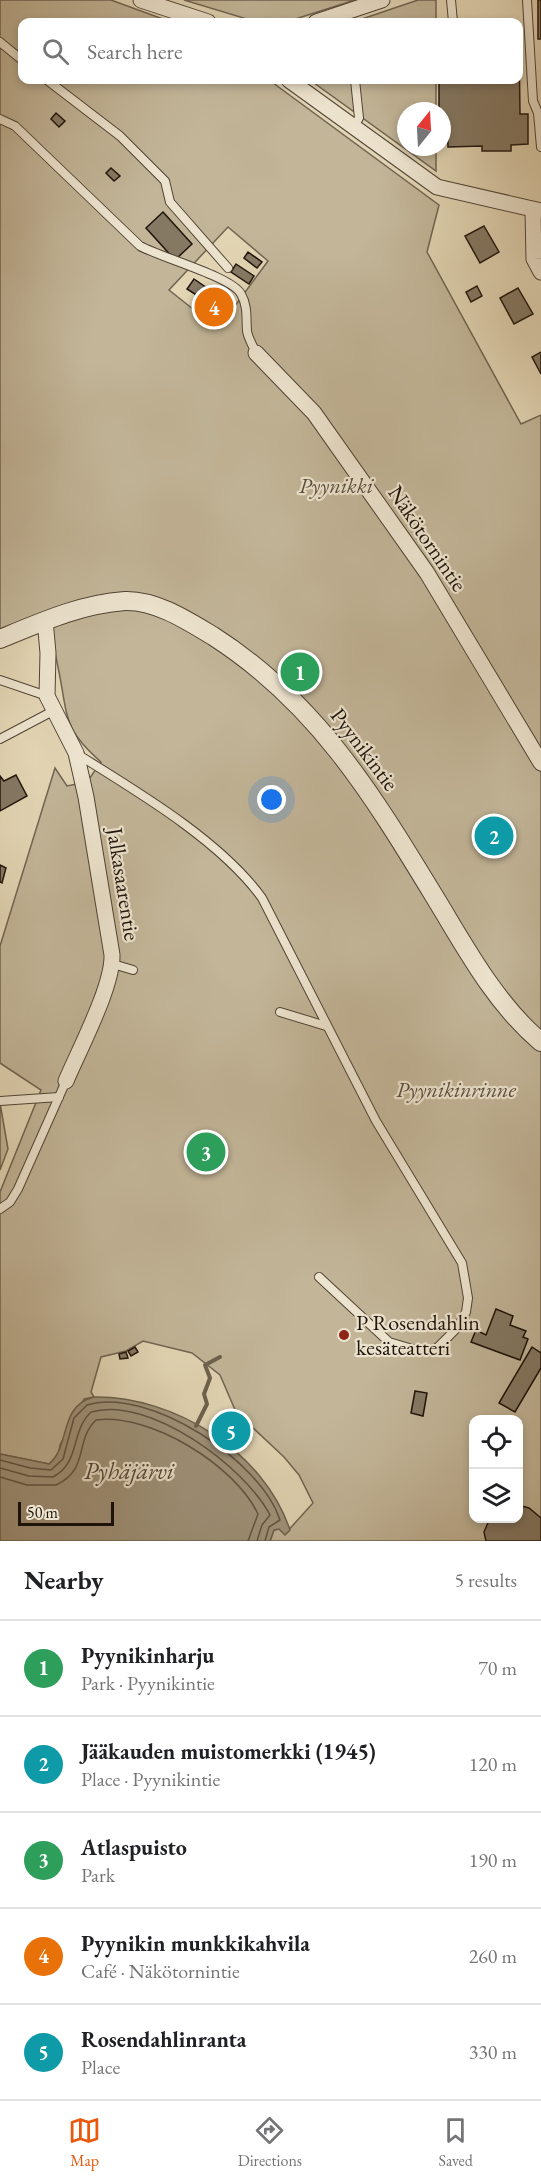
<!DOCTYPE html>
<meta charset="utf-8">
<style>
:root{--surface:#fff;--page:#f2f2f2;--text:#202124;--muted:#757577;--line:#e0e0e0;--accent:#ea580c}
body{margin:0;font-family:"EB Garamond",serif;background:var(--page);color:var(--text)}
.controls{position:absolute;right:18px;bottom:18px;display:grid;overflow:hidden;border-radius:12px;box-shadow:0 3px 9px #0003}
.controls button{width:54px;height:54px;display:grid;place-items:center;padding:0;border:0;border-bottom:2px solid var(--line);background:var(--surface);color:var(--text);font:30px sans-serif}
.compass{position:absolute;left:397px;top:102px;width:54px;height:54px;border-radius:50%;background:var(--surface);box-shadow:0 3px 9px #0003;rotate:18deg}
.scale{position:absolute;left:18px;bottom:15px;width:96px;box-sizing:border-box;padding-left:6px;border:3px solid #1f140c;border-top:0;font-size:16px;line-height:21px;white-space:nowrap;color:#1f140c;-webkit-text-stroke:4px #ede4cf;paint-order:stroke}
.you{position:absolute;left:272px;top:800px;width:21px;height:21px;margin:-15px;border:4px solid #fff;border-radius:50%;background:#1a73e8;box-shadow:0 0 0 9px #1a73e833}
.badge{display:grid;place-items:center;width:39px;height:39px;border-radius:50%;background:var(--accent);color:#fff;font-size:20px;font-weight:700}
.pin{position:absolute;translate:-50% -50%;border:3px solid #fff;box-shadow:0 2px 6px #0006}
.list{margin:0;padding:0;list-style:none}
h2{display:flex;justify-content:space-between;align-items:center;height:78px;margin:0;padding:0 24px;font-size:26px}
h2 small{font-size:20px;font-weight:400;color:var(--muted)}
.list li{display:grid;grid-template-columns:39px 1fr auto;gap:18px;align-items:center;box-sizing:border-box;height:96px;padding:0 24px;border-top:2px solid var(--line)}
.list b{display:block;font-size:22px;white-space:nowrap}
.list p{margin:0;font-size:20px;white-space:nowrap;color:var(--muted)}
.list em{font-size:20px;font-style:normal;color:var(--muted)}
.icon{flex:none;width:33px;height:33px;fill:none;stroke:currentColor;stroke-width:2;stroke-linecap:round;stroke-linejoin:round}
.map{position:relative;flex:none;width:541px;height:1541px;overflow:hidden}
.search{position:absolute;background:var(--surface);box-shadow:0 3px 9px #0003;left:18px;right:18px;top:18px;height:66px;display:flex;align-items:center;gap:15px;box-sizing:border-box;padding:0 21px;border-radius:12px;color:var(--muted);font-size:22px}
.sheet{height:558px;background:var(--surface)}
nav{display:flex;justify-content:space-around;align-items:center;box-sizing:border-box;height:84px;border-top:2px solid var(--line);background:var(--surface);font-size:16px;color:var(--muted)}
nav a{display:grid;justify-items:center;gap:3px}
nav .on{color:var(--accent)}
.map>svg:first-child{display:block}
.green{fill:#c2b598;stroke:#706452;stroke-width:1.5;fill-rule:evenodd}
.water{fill:#a0947c;stroke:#6c614f;stroke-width:1.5}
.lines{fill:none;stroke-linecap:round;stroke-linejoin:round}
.shore{stroke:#605444;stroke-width:1.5}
.stream{stroke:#6c614f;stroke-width:4}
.building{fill:#857964;stroke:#1f140c;stroke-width:1.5}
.service-casing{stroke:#504436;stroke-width:10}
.minor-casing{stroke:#504436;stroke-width:17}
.tertiary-casing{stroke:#504436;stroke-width:20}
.service{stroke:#ede4cf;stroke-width:8}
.minor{stroke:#ede4cf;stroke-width:15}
.tertiary{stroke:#ede4cf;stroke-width:18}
.poi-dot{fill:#8f2418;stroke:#ede4cf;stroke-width:2}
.labels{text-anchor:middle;stroke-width:4.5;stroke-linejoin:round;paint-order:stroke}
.park-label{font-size:22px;font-style:italic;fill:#584c3d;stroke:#ede4cf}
.street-label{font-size:22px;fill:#1f140c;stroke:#ede4cf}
.poi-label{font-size:22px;fill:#1f140c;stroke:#ede4cf;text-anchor:start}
.water-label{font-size:24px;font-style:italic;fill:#534739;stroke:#ede4cf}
</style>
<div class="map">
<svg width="541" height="1541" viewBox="0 0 541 1541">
<rect width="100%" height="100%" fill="#e3d6b5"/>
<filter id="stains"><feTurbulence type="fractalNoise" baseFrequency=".00333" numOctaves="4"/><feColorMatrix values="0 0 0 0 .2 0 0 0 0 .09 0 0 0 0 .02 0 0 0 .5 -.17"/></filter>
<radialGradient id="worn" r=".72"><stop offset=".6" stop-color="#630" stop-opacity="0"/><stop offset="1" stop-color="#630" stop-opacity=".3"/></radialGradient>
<g class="green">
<path d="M0,0h111l60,22h-149v58h247l170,125 -12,47 94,172 20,-9v1126h-271l4,-11 5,-1 6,5 28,-31 -14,-28 -15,-18 -32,-30 -13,-8 -19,-44 -28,-22 -49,-12 -17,10 -25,6 -10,35 3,5 -10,2 -24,46 -2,11 -9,8 -49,-10v-262l41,-102 -41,-27v-117l55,-178 12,18 20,-4 14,-20c-38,-33 -33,-45 -42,-90 -4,-20 -8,-40 -13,-60l-46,22zM228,227l40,34 -50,68 -49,-39zM474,1420h44v98h-44z"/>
<path d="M184,0h171l-69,22h-29z"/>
<path d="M418,0h18v22h-83z"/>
<path d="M310,80h126v31h-30v36h30v24z"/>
<path d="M0,1103l8,46 -8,21z"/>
</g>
<path class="water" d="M94,1397c81,-1 170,55 196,133l-5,5 -6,-6 -5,1 -4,11h-270v-87l49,10c22,-18 9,-58 45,-67z"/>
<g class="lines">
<g class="shore">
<path d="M0,1460l30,8 21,2 12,-11 11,-41 13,-13c62,-19 174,56 193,115l-11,7 -4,14"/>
<path d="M0,1468l29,8 24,1c28,-15 17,-45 38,-65 58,-17 154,55 179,103l-8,10 -5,16"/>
<path d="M0,1477l27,8h29c34,-16 18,-44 40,-65 54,-7 139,45 162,94l-10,27"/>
</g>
<path class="stream" d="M196,1426l11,-22 -3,-10 6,-16 -5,-13 15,-8"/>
</g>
<g class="building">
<rect x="538" y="0" width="3" height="39"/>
<path d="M519,40l1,74h8v30l-17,1v6h-29v-5l-34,1 -1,-30h-5v-6h-3v-31h79z"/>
<path d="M56,113l9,8 -6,6 -8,-8z"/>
<path d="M111,168l9,8 -6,5 -8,-8z"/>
<path d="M163,212l29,32 -17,16 -29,-32z"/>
<path d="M484,226l15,26 -19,11 -15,-27z"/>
<path d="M248,252l14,10 -5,6 -13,-10z"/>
<path d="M236,264l18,12 -5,8 -18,-12z"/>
<path d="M194,279l22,15 5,-4 6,3v9l-16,17 -9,-5 7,-11 -22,-14z"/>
<path d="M477,286l5,10 -11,6 -5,-10z"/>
<path d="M518,288l15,26 -19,10 -14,-26z"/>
<circle cx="222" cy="296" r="6"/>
<path d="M541,352v22l-9,-17z"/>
<path d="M16,775l11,21 -27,15v-35l4,5z"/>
<path d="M0,865l6,3 -4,15 -2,-1z"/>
<path d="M496,1309l17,7 -3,9 16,6 -3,6 5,2 -8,21 -49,-18 5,-12 10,5z"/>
<path d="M135,1347l3,5 -7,4 -3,-5z"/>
<path d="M532,1347l9,6v15l-26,44 -16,-9z"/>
<path d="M126,1352l2,6 -8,1 -1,-5z"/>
<path d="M415,1391l12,2 -4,23 -12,-3z"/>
<path d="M518,1505l11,3 12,10v23h-55l-2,-9 6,-14h28z"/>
</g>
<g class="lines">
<defs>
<g id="service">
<path d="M451,0l2,22"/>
<path d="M527,0l6,101 5,12 3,34"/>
<path d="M0,42l22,18"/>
<path d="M47,80l73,56 45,45 5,21 58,66"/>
<path d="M0,119l15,7 125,120c22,12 92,31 101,48 7,12 5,24 6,37 1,7 6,15 9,22"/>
<path d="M354,126l5,-8 -4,-38"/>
<path d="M0,680l47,16"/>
<path d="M0,739l53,-28"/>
<path d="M77,754c61,38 144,87 185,144l114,223 86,142 6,35 -2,14 -8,15 -20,20 -8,4 -14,-1 -27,-8 -70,-65"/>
<path d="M113,964l20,6"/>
<path d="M280,1012l46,14"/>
<path d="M0,1101l59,-4"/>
<path d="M0,1209l10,-7 8,-13 48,-108"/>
</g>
<g id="minor">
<path d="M141,0l67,22"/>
<path d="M316,22l66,-22"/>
<path d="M289,80l148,107 104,24"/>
<path d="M533,210l1,49 7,13"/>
<path d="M256,353l58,60 113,160 114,190"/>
<path d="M45,620l3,33 -1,43 29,57 10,44 26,158c1,31 -33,95 -46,126"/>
</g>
<path id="tertiary" d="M0,639c41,-17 81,-35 125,-38 31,-1 63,20 88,35 106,68 162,163 226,268 29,48 58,101 102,138"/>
</defs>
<use href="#service" class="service-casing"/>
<use href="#minor" class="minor-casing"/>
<use href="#tertiary" class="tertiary-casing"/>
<use href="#service" class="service"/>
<use href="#minor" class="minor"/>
<use href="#tertiary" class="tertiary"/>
</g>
<circle class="poi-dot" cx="344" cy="1335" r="6"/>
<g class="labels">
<g class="park-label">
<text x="336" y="493">Pyynikki</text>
<text x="456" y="1097">Pyynikinrinne</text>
</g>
<g class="street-label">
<text transform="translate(428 538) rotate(56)" y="8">Näkötornintie</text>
<text transform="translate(365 749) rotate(53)" y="8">Pyynikintie</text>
<text transform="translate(124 884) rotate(81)" y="8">Jalkasaarentie</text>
</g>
<g class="poi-label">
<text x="356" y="1330">P Rosendahlin<tspan x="356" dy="25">kesäteatteri</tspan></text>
</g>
<g class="water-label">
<text x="129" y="1479">Pyhäjärvi</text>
</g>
</g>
<rect width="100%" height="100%" filter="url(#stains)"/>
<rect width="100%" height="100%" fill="url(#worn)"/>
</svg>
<div class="controls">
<button><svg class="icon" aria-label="locate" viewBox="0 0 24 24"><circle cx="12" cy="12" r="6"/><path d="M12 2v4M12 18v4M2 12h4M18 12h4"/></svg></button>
<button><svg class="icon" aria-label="layers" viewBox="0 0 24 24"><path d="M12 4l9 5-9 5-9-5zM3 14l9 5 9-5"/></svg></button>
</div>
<svg class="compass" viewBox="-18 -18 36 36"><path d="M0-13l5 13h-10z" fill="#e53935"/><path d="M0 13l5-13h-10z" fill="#757577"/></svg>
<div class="scale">50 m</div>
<div class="you"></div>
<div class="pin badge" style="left:300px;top:672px;background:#2e9e5b">1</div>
<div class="pin badge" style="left:494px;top:836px;background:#0f9aa8">2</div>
<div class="pin badge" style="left:206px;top:1152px;background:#2e9e5b">3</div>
<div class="pin badge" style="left:214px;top:307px;background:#e8710a">4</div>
<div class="pin badge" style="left:231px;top:1431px;background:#0f9aa8">5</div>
<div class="search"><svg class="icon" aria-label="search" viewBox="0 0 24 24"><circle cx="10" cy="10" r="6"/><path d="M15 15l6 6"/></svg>Search here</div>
</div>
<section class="sheet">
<h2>Nearby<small>5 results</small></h2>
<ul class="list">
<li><span class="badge" style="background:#2e9e5b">1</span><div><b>Pyynikinharju</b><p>Park · Pyynikintie</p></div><em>70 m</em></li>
<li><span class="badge" style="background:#0f9aa8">2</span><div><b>Jääkauden muistomerkki (1945)</b><p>Place · Pyynikintie</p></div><em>120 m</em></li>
<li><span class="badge" style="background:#2e9e5b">3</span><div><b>Atlaspuisto</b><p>Park</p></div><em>190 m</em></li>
<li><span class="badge" style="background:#e8710a">4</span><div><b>Pyynikin munkkikahvila</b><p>Café · Näkötornintie</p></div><em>260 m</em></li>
<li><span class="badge" style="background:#0f9aa8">5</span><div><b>Rosendahlinranta</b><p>Place</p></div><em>330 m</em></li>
</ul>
</section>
<nav>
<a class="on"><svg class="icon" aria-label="map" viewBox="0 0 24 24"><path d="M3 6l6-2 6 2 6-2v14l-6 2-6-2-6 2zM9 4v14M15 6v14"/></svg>Map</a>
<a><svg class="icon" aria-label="directions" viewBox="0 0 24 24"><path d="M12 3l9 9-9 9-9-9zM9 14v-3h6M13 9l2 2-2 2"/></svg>Directions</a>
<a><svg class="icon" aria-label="saved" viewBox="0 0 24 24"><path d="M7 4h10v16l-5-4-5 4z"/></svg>Saved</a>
</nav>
